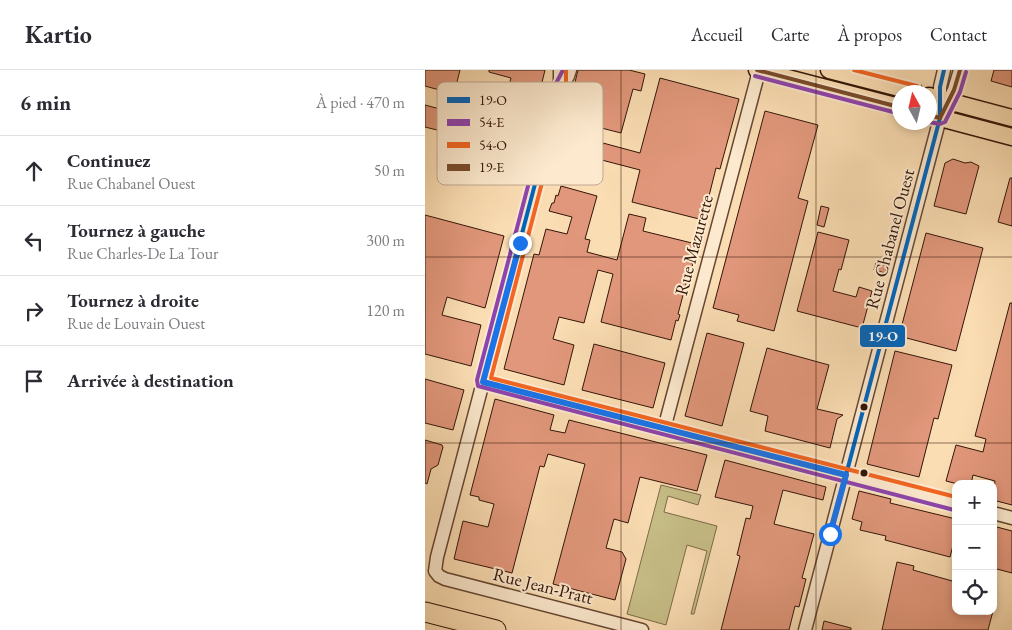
<!DOCTYPE html>
<html lang="fr">
<meta charset="utf-8">
<style>
:root{--surface:#fff;--page:#f2f2f3;--text:#2b2b33;--muted:#7c7c81;--line:#e1e1e2}
body{margin:0;font-family:"EB Garamond",serif;background:var(--page);color:var(--text)}
.controls{position:absolute;right:15px;bottom:15px;display:grid;overflow:hidden;border-radius:10px;box-shadow:0 2px 8px #0003}
.controls button{width:45px;height:45px;display:grid;place-items:center;padding:0;border:0;border-bottom:1px solid var(--line);background:var(--surface);color:var(--text);font:25px sans-serif}
.compass{position:absolute;left:467px;top:15px;width:45px;height:45px;border-radius:50%;background:var(--surface);box-shadow:0 2px 8px #0003;rotate:352deg}
.stop{position:absolute;width:15px;height:15px;margin:-11px;border:4px solid #1a73e8;border-radius:50%;background:#fff}
.stop.end{background:#1a73e8;border-color:#fff;box-shadow:0 1px 5px #0008}
.list{margin:0;padding:0;list-style:none}
h2{display:flex;justify-content:space-between;align-items:center;height:65px;margin:0;padding:0 20px;font-size:21px}
h2 small{font-size:16px;font-weight:400;color:var(--muted)}
.list li{display:grid;grid-template-columns:32px 1fr auto;gap:15px;align-items:center;box-sizing:border-box;height:70px;padding:0 20px;border-top:1px solid var(--line)}
.list b{display:block;font-size:19px;white-space:nowrap}
.list p{margin:0;font-size:16px;white-space:nowrap;color:var(--muted)}
.list em{font-size:16px;font-style:normal;color:var(--muted)}
.icon{flex:none;width:28px;height:28px;fill:none;stroke:currentColor;stroke-width:2;stroke-linecap:round;stroke-linejoin:round}
.map{position:relative;flex:none;width:587px;height:560px;overflow:hidden}
header{display:flex;align-items:center;gap:30px;box-sizing:border-box;height:70px;padding:0 25px;background:var(--surface);border-bottom:1px solid var(--line)}
header strong{font-size:24px}
nav{display:flex;gap:28px;margin-inline-start:auto;font-size:18px}
main{display:flex}
aside{flex:1;background:var(--surface)}
.map>svg:first-child{display:block}
.green{fill:#c7be87;stroke:#7d6a48}
.building{fill:#e1977b;stroke:#331508}
.lines{fill:none;stroke-linecap:round;stroke-linejoin:round}
.minor-casing{stroke:#654733;stroke-width:15}
.major-casing{stroke:#331508;stroke-width:19}
.highway-casing{stroke:#331508;stroke-width:21}
.minor{stroke:#fce9ce;stroke-width:12}
.major{stroke:#fbddb3;stroke-width:16}
.highway{stroke:#fbddb3;stroke-width:19}
.bus-1-casing{stroke:#fce9ce;stroke-width:8}
.bus-2-casing{stroke:#fce9ce;stroke-width:8}
.bus-3-casing{stroke:#fce9ce;stroke-width:8}
.bus-4-casing{stroke:#fce9ce;stroke-width:8}
.bus-1{stroke:#0065bd;stroke-width:4}
.bus-2{stroke:#8e44ad;stroke-width:4}
.bus-3{stroke:#f26522;stroke-width:4}
.bus-4{stroke:#7a4b2a;stroke-width:4}
.route{stroke:#1a73e8;stroke-width:6}
.grid{fill:none;stroke:#331508;stroke-width:1;stroke-opacity:0.55}
.bus-dot{fill:#331508;stroke:#fce9ce;stroke-width:2}
.labels{text-anchor:middle;stroke-width:4;stroke-linejoin:round;paint-order:stroke}
.street-label{font-size:18px;fill:#331508;stroke:#fce9ce}
.key{fill:#fce9ce;stroke:#c0a993;stroke-width:1}
.key-label{font-size:14px;fill:#331508}
.line-badge{stroke:#fce9ce;stroke-width:2}
.badge-label{font-size:14px;text-anchor:middle;font-weight:bold;fill:#fff}
</style>
<header>
<strong>Kartio</strong>
<nav><a>Accueil</a><a>Carte</a><a>À propos</a><a>Contact</a></nav>
</header>
<main>
<aside>
<h2>6 min<small>À pied · 470 m</small></h2>
<ul class="list">
<li><svg class="icon" aria-label="ahead" viewBox="0 0 24 24"><path d="M12 20V5M6 11l6-6 6 6"/></svg><div><b>Continuez</b><p>Rue Chabanel Ouest</p></div><em>50 m</em></li>
<li><svg class="icon" aria-label="left" viewBox="0 0 24 24"><path d="M17 20v-9H6M10 6l-5 5 5 5"/></svg><div><b>Tournez à gauche</b><p>Rue Charles-De La Tour</p></div><em>300 m</em></li>
<li><svg class="icon" aria-label="right" viewBox="0 0 24 24"><path d="M7 20v-9h11M14 6l5 5-5 5"/></svg><div><b>Tournez à droite</b><p>Rue de Louvain Ouest</p></div><em>120 m</em></li>
<li><svg class="icon" aria-label="arrive" viewBox="0 0 24 24"><path d="M6 21V4h12l-3 4 3 4H6"/></svg><div><b>Arrivée à destination</b></div></li>
</ul>
</aside>
<div class="map">
<svg width="587" height="560" viewBox="0 0 587 560">
<rect width="100%" height="100%" fill="#fbddb3"/>
<filter id="stains"><feTurbulence type="fractalNoise" baseFrequency=".004" numOctaves="4"/><feColorMatrix values="0 0 0 0 .2 0 0 0 0 .09 0 0 0 0 .02 0 0 0 .5 -.17"/></filter>
<radialGradient id="worn" r=".72"><stop offset=".6" stop-color="#630" stop-opacity="0"/><stop offset="1" stop-color="#630" stop-opacity=".3"/></radialGradient>
<path class="green" d="M236,415l40,10 -3,10 -30,-9 -4,16 53,14 -23,88h-3l16,-63 -20,-6 -21,80 -39,-11z"/>
<g class="building">
<path d="M0,0h35l-6,24 -29,-8z"/>
<path d="M64,0h56l-22,91h-2l-5,14 -3,-1v2l-21,-5 -1,3 -49,-14 7,-27 -24,-6v-22l30,8 2,-10 44,11 10,-36 -22,-6z"/>
<path d="M153,0h51l16,4 -4,17 -8,-2 -12,44 -55,-14z"/>
<path d="M569,0h18v17l-21,-6z"/>
<path d="M235,8l79,21 -19,70 -4,-1 -13,52 -71,-18 8,-32 -69,-18 -3,8 -12,-3 5,-22 42,10v-2l37,10z"/>
<path d="M340,41l53,14 -20,73 10,3 -34,130 -37,-10 2,-6 -26,-7z"/>
<path d="M528,89l12,4 6,-1 8,4 -13,48 -32,-8 11,-43z"/>
<path d="M585,108h2v48l-14,-4z"/>
<path d="M136,116l36,10 -12,43 5,1 -3,12 30,8 12,-46 17,4 -3,13 53,13 -5,19 2,1 -2,6 -1,-1 -12,45 2,1 -2,6 -2,-1 -5,20 -70,-18 12,-48 -15,-4 -14,53 -25,-6 -6,22 21,6 -10,40 -60,-16 30,-115 5,1 7,-26 21,5 5,-17 -23,-6 3,-8h2l2,-8 2,1z"/>
<path d="M396,136l8,2 -5,19 -7,-2z"/>
<path d="M0,145l79,21 -19,72 -38,-11 -5,18 39,10 -10,41 -46,-12z"/>
<path d="M393,162l31,8 -8,30 -2,-1 -6,22 23,6 3,-10 13,4 -10,37 -65,-17z"/>
<path d="M501,163l57,15 -27,103 -57,-15z"/>
<path d="M451,193l11,3 -2,7 -11,-3z"/>
<path d="M585,233h2v202l-19,-5 2,-19 -22,-6 -2,9h-13l-12,-3 10,-36 27,7 3,-13 -11,-3z"/>
<path d="M282,263l37,10 -22,83 -37,-10z"/>
<path d="M169,274l71,19 -12,45 -71,-18z"/>
<path d="M342,278l62,17 -12,44 26,6 -6,4 -7,29 -65,-17 3,-15 -18,-5z"/>
<path d="M470,281l57,14 -14,54 -4,-1 -15,59 -52,-13z"/>
<path d="M0,309l39,11 -11,40 -28,-7z"/>
<path d="M70,329l59,16 -4,15 15,3 4,-13 138,35 -10,36 -57,-14 -12,46 -14,-4 -8,29 16,4 4,7 -11,41 -62,-16 32,-120 -37,-10 -4,13 -4,-1 -28,107 -58,-14 9,-38 25,6 6,-23 -15,-4v-3l-9,-2z"/>
<path d="M0,370l17,5 1,2 -5,18 -7,4 -4,15 -2,-1z"/>
<path d="M300,390l101,27 -3,13 -40,-10 -9,34 40,10 -12,44 4,1 -7,28 -4,-1 -6,24h-68l19,-74 -3,-1 9,-37 4,1 3,-13 -38,-9z"/>
<path d="M434,421l32,8 -1,4 66,16v15l-6,23 -65,-17 1,-4 -26,-6 2,-8 -10,-3z"/>
<path d="M568,456l19,5v42l-19,-5z"/>
<path d="M472,492l17,4 -1,4 43,12v29h37l-5,19h-106z"/>
<path d="M399,551l27,7v2h-29z"/>
</g>
<g class="lines">
<defs>
<g id="minor">
<path d="M135,0v19l-8,31 -115,437 -2,14 4,5 6,3 197,51"/>
<path d="M135,19l8,-13 2,-6"/>
<path d="M515,38v-21l4,-17"/>
<path d="M58,312l473,122"/>
<path d="M239,359l95,-358"/>
<path d="M568,443l19,5"/>
<path d="M380,560l135,-512 14,-28 6,-20"/>
</g>
<g id="major">
<path d="M332,0l142,37"/>
<path d="M404,0l86,22"/>
<path d="M504,26l83,22"/>
<path d="M504,45l83,22"/>
</g>
<path id="highway" d="M0,542l71,18"/>
</defs>
<use href="#minor" class="minor-casing"/>
<use href="#major" class="major-casing"/>
<use href="#highway" class="highway-casing"/>
<use href="#minor" class="minor"/>
<use href="#major" class="major"/>
<use href="#highway" class="highway"/>
<defs>
<path id="bus-1" d="M135,19l-77,293 363,93 94,-357v-31l4,-17"/>
<g id="bus-2">
<path d="M138,0l-9,17 -77,293 1,6 476,124"/>
<path d="M330,6l142,37"/>
<path d="M504,52l11,2 5,-2 15,-30 6,-20"/>
</g>
<g id="bus-3">
<path d="M141,0v21l-75,287 465,119"/>
<path d="M429,0l63,16"/>
</g>
<g id="bus-4">
<path d="M332,0l142,37"/>
<path d="M504,45l11,3 14,-28 6,-20"/>
</g>
</defs>
<use href="#bus-1" class="bus-1-casing"/>
<use href="#bus-2" class="bus-2-casing"/>
<use href="#bus-3" class="bus-3-casing"/>
<use href="#bus-4" class="bus-4-casing"/>
<use href="#bus-1" class="bus-1"/>
<use href="#bus-2" class="bus-2"/>
<use href="#bus-3" class="bus-3"/>
<use href="#bus-4" class="bus-4"/>
</g>
<g class="lines">
<path class="route" d="M95,173l-37,139 363,93 -16,59"/>
</g>
<path class="grid" d="M196,0v560M391,0v560M0,187h587M0,373h587"/>
<g class="bus-dot">
<circle cx="439" cy="337" r="4.5"/>
<circle cx="439" cy="403" r="4.5"/>
</g>
<g class="labels">
<g class="street-label">
<text transform="translate(465 169) rotate(-75)" y="6">Rue Chabanel Ouest</text>
<text transform="translate(269 175) rotate(-75)" y="6">Rue Mazurette</text>
<text transform="translate(118 516) rotate(14)" y="6">Rue Jean-Pratt</text>
</g>
</g>
<rect x="12" y="12" width="166" height="103" rx="8" class="key"/>
<rect x="22" y="27" width="23" height="6" fill="#0065bd"/>
<rect x="22" y="49" width="23" height="7" fill="#8e44ad"/>
<rect x="22" y="72" width="23" height="6" fill="#f26522"/>
<rect x="22" y="94" width="23" height="7" fill="#7a4b2a"/>
<g class="key-label">
<text x="54" y="35">19-O</text>
<text x="54" y="57">54-E</text>
<text x="54" y="80">54-O</text>
<text x="54" y="102">19-E</text>
</g>
<rect class="line-badge" x="434" y="254" width="47" height="24" rx="5" fill="#0065bd"/>
<g class="badge-label">
<text x="458" y="271">19-O</text>
</g>
<rect width="100%" height="100%" filter="url(#stains)"/>
<rect width="100%" height="100%" fill="url(#worn)"/>
</svg>
<div class="controls">
<button>+</button>
<button>−</button>
<button><svg class="icon" aria-label="locate" viewBox="0 0 24 24"><circle cx="12" cy="12" r="6"/><path d="M12 2v4M12 18v4M2 12h4M18 12h4"/></svg></button>
</div>
<svg class="compass" viewBox="-18 -18 36 36"><path d="M0-13l5 13h-10z" fill="#e53935"/><path d="M0 13l5-13h-10z" fill="#7c7c81"/></svg>
<div class="stop" style="left:405px;top:464px"></div>
<div class="stop end" style="left:95px;top:173px"></div>
</div>
</main>
